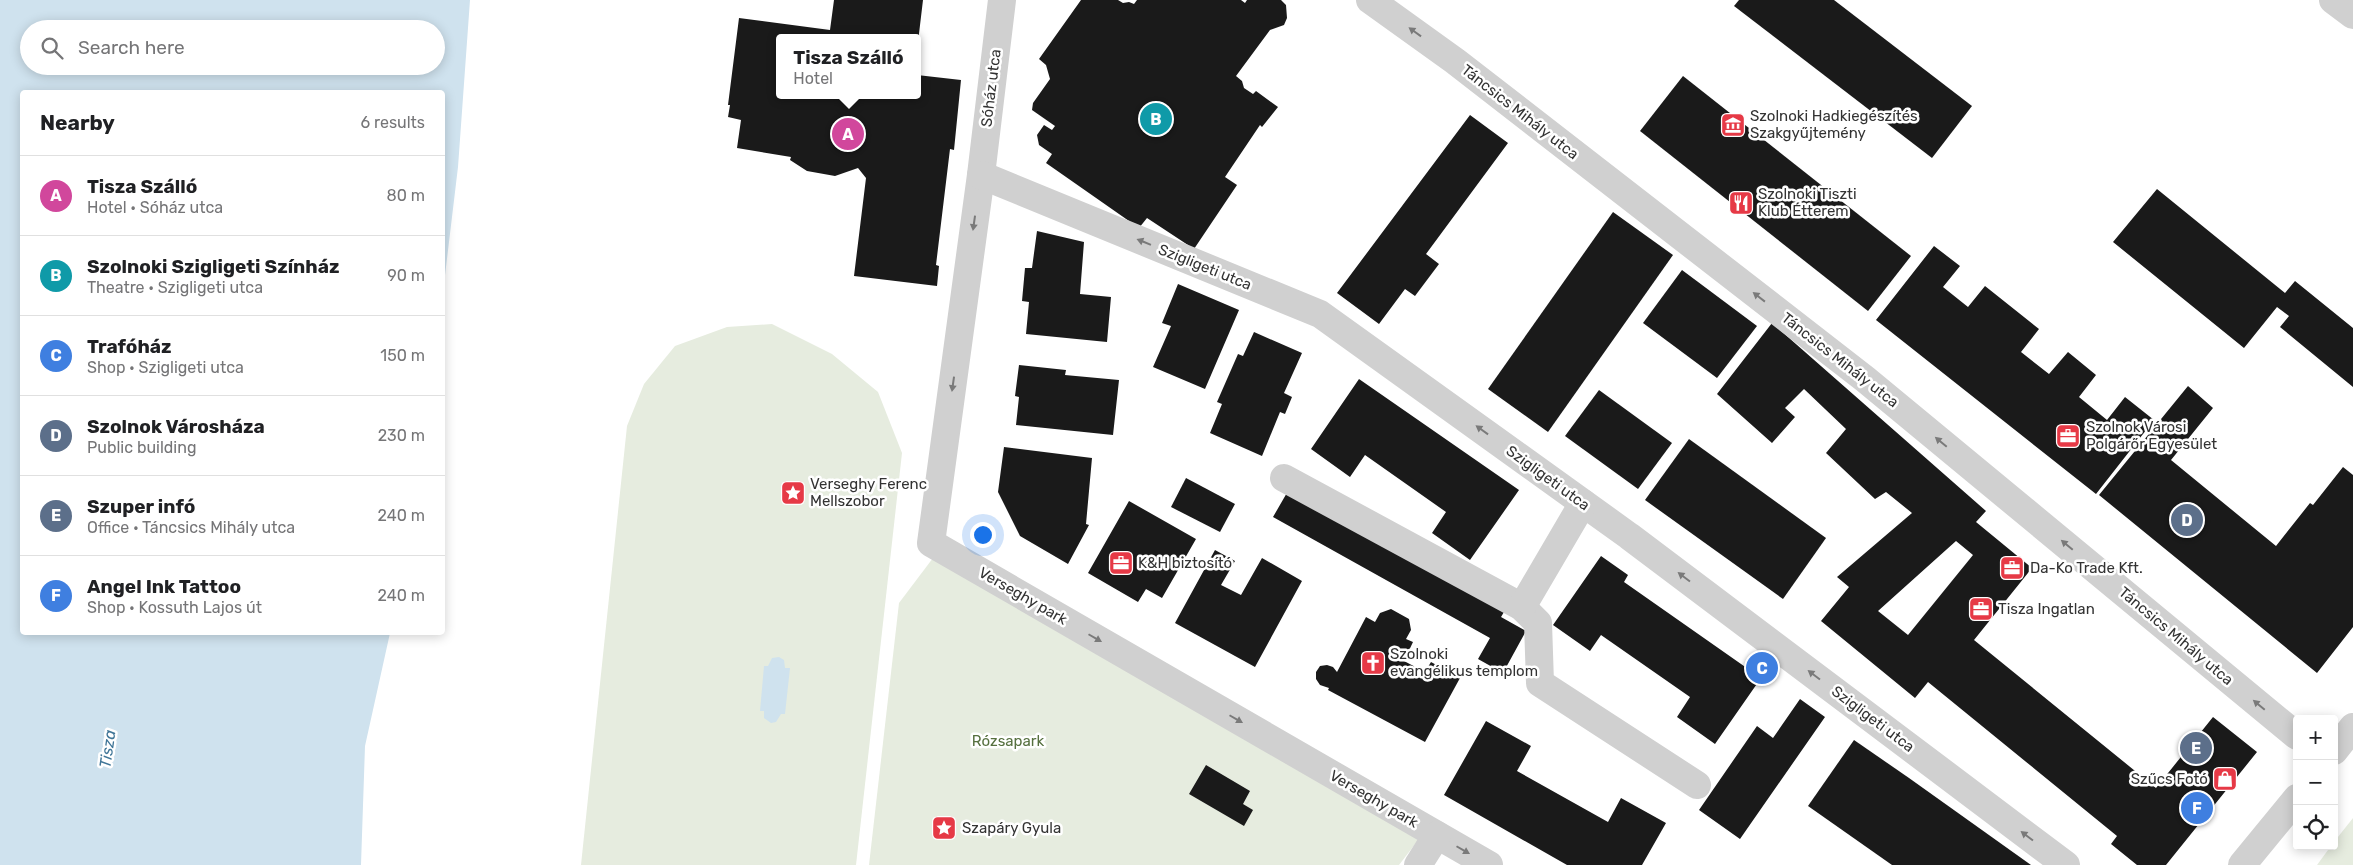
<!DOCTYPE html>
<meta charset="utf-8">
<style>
:root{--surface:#fff;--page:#f2f2f2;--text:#202124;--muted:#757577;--line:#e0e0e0;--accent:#1a73e8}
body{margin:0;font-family:Rubik,sans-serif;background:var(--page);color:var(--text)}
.controls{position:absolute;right:15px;bottom:15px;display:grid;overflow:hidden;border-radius:5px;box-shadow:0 2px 12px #0003}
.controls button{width:45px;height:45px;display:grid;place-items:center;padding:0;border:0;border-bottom:1px solid var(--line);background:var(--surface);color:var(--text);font:25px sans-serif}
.you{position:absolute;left:982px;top:534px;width:18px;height:18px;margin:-12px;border:4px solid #fff;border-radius:50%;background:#1a73e8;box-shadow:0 0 0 8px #1a73e833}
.badge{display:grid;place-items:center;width:32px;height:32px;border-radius:50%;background:var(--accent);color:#fff;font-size:16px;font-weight:700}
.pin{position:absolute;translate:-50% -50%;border:2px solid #fff;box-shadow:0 1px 5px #0006}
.popup{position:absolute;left:776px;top:34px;width:145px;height:65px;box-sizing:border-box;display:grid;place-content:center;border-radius:5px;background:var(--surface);filter:drop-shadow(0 1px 4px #0005);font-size:16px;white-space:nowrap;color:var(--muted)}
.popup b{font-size:19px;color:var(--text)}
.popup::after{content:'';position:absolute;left:50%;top:100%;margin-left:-10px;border:10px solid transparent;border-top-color:var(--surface)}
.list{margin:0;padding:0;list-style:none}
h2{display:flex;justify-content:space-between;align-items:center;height:65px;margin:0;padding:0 20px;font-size:21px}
h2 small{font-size:16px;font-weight:400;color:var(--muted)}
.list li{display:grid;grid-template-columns:32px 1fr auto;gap:15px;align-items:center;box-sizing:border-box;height:80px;padding:0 20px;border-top:1px solid var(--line)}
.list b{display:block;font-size:19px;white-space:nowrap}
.list p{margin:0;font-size:16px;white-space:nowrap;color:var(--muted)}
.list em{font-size:16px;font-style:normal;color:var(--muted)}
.icon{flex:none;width:28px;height:28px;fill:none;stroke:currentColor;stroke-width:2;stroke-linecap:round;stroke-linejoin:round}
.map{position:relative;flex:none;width:2353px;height:865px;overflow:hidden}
.search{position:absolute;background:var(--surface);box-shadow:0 2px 12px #0003;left:20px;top:20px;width:425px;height:55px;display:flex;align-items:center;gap:12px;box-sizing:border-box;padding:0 18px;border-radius:28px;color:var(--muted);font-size:19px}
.panel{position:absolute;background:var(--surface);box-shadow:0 2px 12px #0003;left:20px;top:90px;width:425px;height:545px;border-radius:5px}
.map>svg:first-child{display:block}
.green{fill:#e6ecdf}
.water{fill:#cfe2ee;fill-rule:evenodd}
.building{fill:#1a1a1a;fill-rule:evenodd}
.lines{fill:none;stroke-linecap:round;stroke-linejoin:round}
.minor{stroke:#d0d0d0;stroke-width:28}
.oneway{fill:#7a7a7a}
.labels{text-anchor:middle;stroke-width:5;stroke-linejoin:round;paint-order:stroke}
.street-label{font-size:15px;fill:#333;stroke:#fff}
.poi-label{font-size:15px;fill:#333;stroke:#fff;text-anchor:start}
.park-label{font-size:15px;fill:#56703f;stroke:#fff}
.water-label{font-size:16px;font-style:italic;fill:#3f7597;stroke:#fff}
</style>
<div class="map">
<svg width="2353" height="865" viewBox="0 0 2353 865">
<rect width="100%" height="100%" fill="#fff"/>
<g class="green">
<path d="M772,324l60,30 46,38 24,61 -46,412h-275l46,-439 17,-42 31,-38 52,-19z"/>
<path d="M936,554l483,285 -20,26h-530l30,-262z"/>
<path d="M2353,818v47h-36l14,-19h3v-4z"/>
</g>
<g class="water">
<path d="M0,0h470l-12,167 -15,125 -1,-200h-420v540l368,1 -25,113 -4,119h-361zM29,29h407v37h-407z"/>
<path d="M779,657l5,3 1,8h5l-5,46h-4l-5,8 -5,1 -7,-5v-7h-4l4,-45h4l4,-8z"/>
</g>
<g class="building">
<path d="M834,0h89l-5,42 -1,-4h-138v57h138v-20l44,5 -7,70 -4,-1 -14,116 3,1 -2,20 -83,-10 12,-98 -8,-10 -23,8 -28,-5 -17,-11 1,-3 -54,-9 4,-28 -13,-3 2,-12h-2l11,-87 91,12z"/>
<path d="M1081,0h37l5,3 6,-1 5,2 3,-4h104l4,3 2,-3h34l5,5 1,13 -3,7 -14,5 -34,46 6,5 2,7 9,6 3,-3 22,16 -16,20 -2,-2 -35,52 12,8 -43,64 -47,-31 -8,10 -93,-65 6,-9 -13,-9 -2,-10 7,-10 8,5 3,-4 -23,-16 1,-7 17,-24 -4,-14 -7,-6z"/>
<path d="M1739,0h95l138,106 -40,52 -198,-152z"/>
<path d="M1683,76l228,180 -43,55 -228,-180z"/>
<path d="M1470,115l38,28 -82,111 13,10 -24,32 -10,-7 -26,35 -42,-31z"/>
<path d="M2157,189l128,104 10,-12 58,47v59l-73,-60 9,-11 -12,-9 -33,41 -131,-106z"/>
<path d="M1613,212l60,43 -125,177 -60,-43z"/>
<path d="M1037,231l47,11 -4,52 31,3 -4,45 -81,-8 3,-32 -7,-1 3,-33h7z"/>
<path d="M1934,246l26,20 -17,21 25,20 17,-21 54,43 -18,23 28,22 19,-22 28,23 -17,22 28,23 18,-23 29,23 -58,74 -220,-174z"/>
<path d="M1682,270l75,56 -40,52 -74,-55z"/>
<path d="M1178,284l61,26 -34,79 -52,-22 18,-41 -9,-3z"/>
<path d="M1772,323l214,188 -10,11 56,46 -58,72 182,148 57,-71 44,35 -91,113h-29l-26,-21 6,-8 -189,-154 -13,16 -94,-77 28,-34 -12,-10 75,-64 -26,-21 -11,7 -49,-46 20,-24 -42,-40 -19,19 10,9 -23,26 -55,-49zM1956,541l17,14 -65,80 -30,-24z"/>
<path d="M1254,332l48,21 -18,40 8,4 -7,17 -5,-2 -18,44 -52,-23 12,-29 -5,-2 21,-48 5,2z"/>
<path d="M1019,365l47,5 -1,5 54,5 -6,55 -97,-10 3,-28 -4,-1z"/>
<path d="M1359,379l160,111 -49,70 -38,-27 14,-21 -81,-57 -15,22 -39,-28z"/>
<path d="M2188,386l25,22 -42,52 105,86 34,-43 3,2 30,-38 10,8v152l-36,46 -218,-178z"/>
<path d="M1599,390l73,53 -34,46 -73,-53z"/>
<path d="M1689,439l137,99 -43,61 -138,-99z"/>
<path d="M1004,447l88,11 -6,66 3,1 -21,39 -48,-28 -22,-44z"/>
<path d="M1186,478l49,26 -15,28 -49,-25z"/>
<path d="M1288,491l216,121 -3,5 25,14 -23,42 -25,-14 12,-21 -217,-121z"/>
<path d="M1129,501l67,38 -34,59 -16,-9 -8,13 -50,-29z"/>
<path d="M1215,550l20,11 -14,24 20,10 21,-37 40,23 -47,86 -80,-44z"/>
<path d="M1601,556l27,19 -4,7 137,96 -46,66 -38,-27 13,-20 -89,-62 -11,16 -37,-26z"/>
<path d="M1391,609l18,10 2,11 -5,9 7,3 -9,19 21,11 6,-10 29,16 -35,64 -97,-52 1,-2 -9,-3 -4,-6v-7l4,-6 7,-1 6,2 4,5 29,-55 9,5 5,-9z"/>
<path d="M1800,699l25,18 -85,122 -41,-29 58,-84 16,12z"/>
<path d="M1486,721l45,25 -14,25 91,51 13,-24 45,25 -24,42h-75l-123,-70z"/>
<path d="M1854,740l55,38 122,87h-139l-84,-59z"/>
<path d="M1206,765l44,26 -7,13 10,6 -9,16 -55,-32z"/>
</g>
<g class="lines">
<g class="minor">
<path d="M1002,0l-21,175 -50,368 558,322"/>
<path d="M1370,0l85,61 410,318 432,357"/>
<path d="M2333,0l20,15"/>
<path d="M981,175l339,139 309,222 437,329"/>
<path d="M1284,478l238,129 16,16 2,60 157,102"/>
<path d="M1522,607l61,-104"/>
<path d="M2334,751l19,-24"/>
<path d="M1418,865l19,-30"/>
<path d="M2242,865l55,-67"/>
</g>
</g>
<defs><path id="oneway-solid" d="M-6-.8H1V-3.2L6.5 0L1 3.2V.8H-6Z" transform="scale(1.25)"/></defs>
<g class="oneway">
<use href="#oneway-solid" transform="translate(1415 32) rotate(-144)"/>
<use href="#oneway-solid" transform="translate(974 223) rotate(98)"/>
<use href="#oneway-solid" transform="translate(1144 242) rotate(-158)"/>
<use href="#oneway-solid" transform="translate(1759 297) rotate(-142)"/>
<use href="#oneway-solid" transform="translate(953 384) rotate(98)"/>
<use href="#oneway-solid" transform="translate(1482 430) rotate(-144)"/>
<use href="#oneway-solid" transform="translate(1941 442) rotate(-140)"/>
<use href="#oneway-solid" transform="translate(2067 545) rotate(-140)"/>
<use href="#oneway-solid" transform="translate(1684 577) rotate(-143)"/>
<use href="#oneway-solid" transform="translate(1095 638) rotate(30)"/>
<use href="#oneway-solid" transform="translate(1814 675) rotate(-143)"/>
<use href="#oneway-solid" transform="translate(2259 705) rotate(-140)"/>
<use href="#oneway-solid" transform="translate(1236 719) rotate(30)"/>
<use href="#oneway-solid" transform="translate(2027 836) rotate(-143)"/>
<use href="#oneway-solid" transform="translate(1463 850) rotate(30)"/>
</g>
<defs>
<symbol id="museum-square" viewBox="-11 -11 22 22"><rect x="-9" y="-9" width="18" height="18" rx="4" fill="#e63946" stroke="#fff"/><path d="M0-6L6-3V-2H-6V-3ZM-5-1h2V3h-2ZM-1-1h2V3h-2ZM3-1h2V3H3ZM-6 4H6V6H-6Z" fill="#fff"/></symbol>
<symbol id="restaurant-square" viewBox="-11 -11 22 22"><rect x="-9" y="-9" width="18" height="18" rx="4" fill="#e63946" stroke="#fff"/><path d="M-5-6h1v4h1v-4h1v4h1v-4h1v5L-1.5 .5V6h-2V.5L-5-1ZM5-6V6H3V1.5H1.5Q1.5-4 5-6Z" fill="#fff"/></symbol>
<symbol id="office-square" viewBox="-11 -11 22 22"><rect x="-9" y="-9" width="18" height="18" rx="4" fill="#e63946" stroke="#fff"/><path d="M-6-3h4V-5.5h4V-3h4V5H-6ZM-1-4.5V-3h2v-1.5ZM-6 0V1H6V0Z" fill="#fff"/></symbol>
<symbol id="sight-square" viewBox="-11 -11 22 22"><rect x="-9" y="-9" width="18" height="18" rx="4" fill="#e63946" stroke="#fff"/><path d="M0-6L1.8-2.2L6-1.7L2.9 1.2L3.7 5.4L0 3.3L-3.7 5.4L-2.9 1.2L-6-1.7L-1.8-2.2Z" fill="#fff"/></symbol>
<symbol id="church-square" viewBox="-11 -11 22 22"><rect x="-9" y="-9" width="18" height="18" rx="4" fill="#e63946" stroke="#fff"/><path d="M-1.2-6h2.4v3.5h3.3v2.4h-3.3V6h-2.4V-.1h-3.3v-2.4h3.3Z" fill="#fff"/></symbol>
<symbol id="shop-square" viewBox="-11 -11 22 22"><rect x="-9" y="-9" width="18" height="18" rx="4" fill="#e63946" stroke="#fff"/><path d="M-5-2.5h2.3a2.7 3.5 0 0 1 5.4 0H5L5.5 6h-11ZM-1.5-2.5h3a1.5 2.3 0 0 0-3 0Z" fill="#fff"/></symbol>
</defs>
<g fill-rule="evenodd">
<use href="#museum-square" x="1719" y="111" width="28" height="28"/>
<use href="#restaurant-square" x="1727" y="189" width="28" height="28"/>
<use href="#office-square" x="2054" y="422" width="28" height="28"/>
<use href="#sight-square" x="779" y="479" width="28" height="28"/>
<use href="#office-square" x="1107" y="549" width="28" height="28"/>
<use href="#office-square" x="1998" y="554" width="28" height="28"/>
<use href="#office-square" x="1967" y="595" width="28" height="28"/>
<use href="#church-square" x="1359" y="649" width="28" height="28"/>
<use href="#shop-square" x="2211" y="765" width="28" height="28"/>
<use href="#sight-square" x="930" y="814" width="28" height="28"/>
</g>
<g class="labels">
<g class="street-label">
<text transform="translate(991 88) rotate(-83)" y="5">Sóház utca</text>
<text transform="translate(1520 112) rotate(38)" y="5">Táncsics Mihály utca</text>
<text transform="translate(1205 267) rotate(22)" y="5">Szigligeti utca</text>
<text transform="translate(1840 360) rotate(38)" y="5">Táncsics Mihály utca</text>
<text transform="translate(1548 478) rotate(36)" y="5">Szigligeti utca</text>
<text transform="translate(1023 596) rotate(30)" y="5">Verseghy park</text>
<text transform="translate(2176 636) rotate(40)" y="5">Táncsics Mihály utca</text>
<text transform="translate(1873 719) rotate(37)" y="5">Szigligeti utca</text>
<text transform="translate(1374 799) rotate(30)" y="5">Verseghy park</text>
</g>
<g class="poi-label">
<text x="1750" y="121">Szolnoki Hadkiegészítés<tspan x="1750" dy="17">Szakgyűjtemény</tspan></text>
<text x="1758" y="199">Szolnoki Tiszti<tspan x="1758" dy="17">Klub Étterem</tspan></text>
<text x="2086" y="432">Szolnok Városi<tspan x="2086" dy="17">Polgárőr Egyesület</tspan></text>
<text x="810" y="489">Verseghy Ferenc<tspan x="810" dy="17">Mellszobor</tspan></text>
<text x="1138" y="568">K&amp;H biztosító</text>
<text x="2030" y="573">Da-Ko Trade Kft.</text>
<text x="1998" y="614">Tisza Ingatlan</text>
<text x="1390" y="659">Szolnoki<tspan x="1390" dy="17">evangélikus templom</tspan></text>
<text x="2208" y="784" text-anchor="end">Szűcs Fotó</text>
<text x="962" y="833">Szapáry Gyula</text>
</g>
<g class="park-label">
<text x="1008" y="746">Rózsapark</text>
</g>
<g class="water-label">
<text transform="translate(107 749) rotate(-82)" y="6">Tisza</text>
</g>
</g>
</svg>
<div class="controls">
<button>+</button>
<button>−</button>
<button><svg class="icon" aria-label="locate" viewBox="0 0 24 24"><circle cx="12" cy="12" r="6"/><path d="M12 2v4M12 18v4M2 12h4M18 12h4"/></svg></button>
</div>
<div class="you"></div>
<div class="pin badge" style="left:848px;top:134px;background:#d1479c">A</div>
<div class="popup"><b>Tisza Szálló</b>Hotel</div>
<div class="pin badge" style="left:1156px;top:119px;background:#0f9aa8">B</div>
<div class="pin badge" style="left:1762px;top:668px;background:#3f7fe0">C</div>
<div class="pin badge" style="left:2187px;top:520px;background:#5c6f8a">D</div>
<div class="pin badge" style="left:2196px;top:748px;background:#5c6f8a">E</div>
<div class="pin badge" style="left:2197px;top:808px;background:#3f7fe0">F</div>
<div class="search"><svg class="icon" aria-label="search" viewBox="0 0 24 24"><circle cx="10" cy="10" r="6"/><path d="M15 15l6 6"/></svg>Search here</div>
<section class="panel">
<h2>Nearby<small>6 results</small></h2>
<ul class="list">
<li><span class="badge" style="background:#d1479c">A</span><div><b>Tisza Szálló</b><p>Hotel · Sóház utca</p></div><em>80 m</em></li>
<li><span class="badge" style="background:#0f9aa8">B</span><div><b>Szolnoki Szigligeti Színház</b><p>Theatre · Szigligeti utca</p></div><em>90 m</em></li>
<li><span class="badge" style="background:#3f7fe0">C</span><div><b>Trafóház</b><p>Shop · Szigligeti utca</p></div><em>150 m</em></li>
<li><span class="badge" style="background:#5c6f8a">D</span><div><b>Szolnok Városháza</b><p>Public building</p></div><em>230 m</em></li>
<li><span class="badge" style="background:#5c6f8a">E</span><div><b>Szuper infó</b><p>Office · Táncsics Mihály utca</p></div><em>240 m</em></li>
<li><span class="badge" style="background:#3f7fe0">F</span><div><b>Angel Ink Tattoo</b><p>Shop · Kossuth Lajos út</p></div><em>240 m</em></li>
</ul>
</section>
</div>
